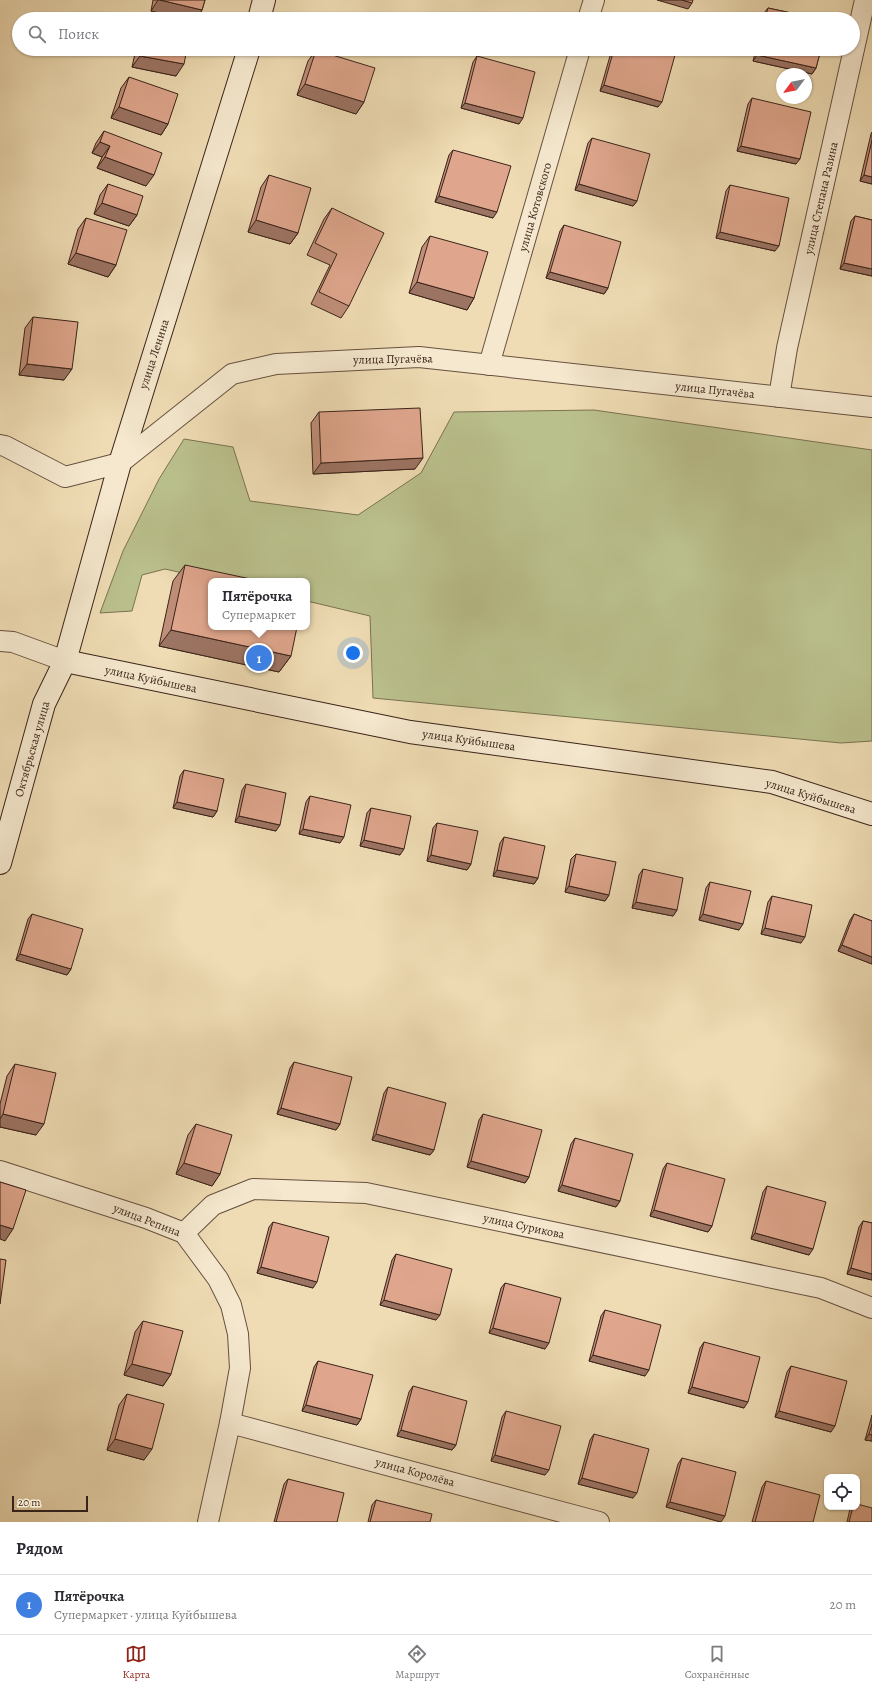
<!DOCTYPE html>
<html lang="ru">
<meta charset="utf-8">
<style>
:root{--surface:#fff;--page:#f7f7f7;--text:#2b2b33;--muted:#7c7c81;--line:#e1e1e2;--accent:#8f2418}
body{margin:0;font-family:Alegreya,serif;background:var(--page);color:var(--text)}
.controls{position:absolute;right:12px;bottom:12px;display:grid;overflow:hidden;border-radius:8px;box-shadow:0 1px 3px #0004}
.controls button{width:36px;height:36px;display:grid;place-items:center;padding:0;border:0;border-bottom:1px solid var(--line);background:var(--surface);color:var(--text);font:20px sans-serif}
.compass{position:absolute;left:776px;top:68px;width:36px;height:36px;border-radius:50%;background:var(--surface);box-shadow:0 1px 3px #0004;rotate:238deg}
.scale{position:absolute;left:12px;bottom:10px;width:76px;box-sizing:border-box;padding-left:4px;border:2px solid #3a2319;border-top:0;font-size:11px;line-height:14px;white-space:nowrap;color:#3a2319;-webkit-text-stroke:3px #f5e8ce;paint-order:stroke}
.you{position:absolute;left:353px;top:653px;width:14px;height:14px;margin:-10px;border:3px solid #fff;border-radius:50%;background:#1a73e8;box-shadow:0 0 0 6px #1a73e833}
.badge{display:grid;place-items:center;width:26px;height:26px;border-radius:50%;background:var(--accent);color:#fff;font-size:13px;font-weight:700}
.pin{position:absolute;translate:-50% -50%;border:2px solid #fff;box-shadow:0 1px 4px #0006}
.popup{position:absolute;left:208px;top:578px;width:102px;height:52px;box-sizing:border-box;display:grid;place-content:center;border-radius:8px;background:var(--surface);filter:drop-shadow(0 1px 3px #0005);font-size:13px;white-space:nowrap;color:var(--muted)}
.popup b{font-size:15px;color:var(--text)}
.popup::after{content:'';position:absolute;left:50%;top:100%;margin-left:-8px;border:8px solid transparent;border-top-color:var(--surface)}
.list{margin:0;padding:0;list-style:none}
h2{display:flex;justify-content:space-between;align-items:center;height:52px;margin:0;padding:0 16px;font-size:17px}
h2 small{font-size:13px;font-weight:400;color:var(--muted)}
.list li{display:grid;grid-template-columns:26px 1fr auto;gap:12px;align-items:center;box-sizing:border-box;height:60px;padding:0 16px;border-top:1px solid var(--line)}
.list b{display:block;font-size:15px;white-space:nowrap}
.list p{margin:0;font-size:13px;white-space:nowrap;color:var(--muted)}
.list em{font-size:13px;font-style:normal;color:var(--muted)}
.icon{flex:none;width:22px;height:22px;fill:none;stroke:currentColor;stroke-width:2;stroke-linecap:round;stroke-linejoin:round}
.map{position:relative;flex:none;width:872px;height:1522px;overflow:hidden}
.search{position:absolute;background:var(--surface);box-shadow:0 1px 3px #0004;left:12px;right:12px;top:12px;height:44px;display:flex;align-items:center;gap:10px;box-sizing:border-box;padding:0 14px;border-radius:22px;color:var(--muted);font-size:15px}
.sheet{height:112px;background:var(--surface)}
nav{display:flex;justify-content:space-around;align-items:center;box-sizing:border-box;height:56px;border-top:1px solid var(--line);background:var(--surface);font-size:11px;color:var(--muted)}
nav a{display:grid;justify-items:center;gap:2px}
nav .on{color:var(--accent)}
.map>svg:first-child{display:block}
.green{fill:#bac08c;stroke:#7a7252}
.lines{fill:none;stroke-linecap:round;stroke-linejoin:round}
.street-casing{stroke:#675140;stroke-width:22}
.secondary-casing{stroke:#3a2319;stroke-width:24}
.street{stroke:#f5e8ce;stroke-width:20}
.secondary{stroke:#f5e8ce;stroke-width:22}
.wall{fill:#c08f79;stroke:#3a2319}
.shaded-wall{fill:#9c7463;stroke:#3a2319}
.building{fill:#dfa68d;stroke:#3a2319}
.labels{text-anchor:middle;stroke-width:3.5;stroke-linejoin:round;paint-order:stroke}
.street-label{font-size:12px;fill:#3a2319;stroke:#f5e8ce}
</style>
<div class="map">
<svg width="872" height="1522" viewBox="0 0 872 1522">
<rect width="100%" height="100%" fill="#efdcb4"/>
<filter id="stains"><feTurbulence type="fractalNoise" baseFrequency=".005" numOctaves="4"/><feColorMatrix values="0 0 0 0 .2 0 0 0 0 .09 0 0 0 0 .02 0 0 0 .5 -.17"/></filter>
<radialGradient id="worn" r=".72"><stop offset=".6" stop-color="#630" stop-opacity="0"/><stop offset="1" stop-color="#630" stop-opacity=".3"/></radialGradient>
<path class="green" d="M594,410l278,40v291l-31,2 -468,-45 -3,-82 -63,-15v-20h-89l-53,-12 -23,6 -10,36 -32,2 23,-62 36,-72 25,-40 49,8 17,54 108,14 63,-42 33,-61z"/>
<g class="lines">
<defs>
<g id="street">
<path d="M588,19l6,-19"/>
<path d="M489,365l91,-316"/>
<path d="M779,397l8,-49 78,-348"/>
<path d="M0,445l5,1 60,31 55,-14 112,-89 44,-10 143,-7 453,50"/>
<path d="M0,641l13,1 52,19"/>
<path d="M0,1171l146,47 38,15 34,46 13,26 7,29 2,34 -10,55 -22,99"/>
<path d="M184,1233l29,-28 40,-16 113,4 455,95 51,20"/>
<path d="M230,1423l369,99"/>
</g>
<g id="secondary">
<path d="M259,19l5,-19"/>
<path d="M65,661l345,71 362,50 100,32"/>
<path d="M0,863l44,-159 21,-43 55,-198 129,-414"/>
</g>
</defs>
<use href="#street" class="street-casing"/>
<use href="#secondary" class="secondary-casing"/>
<use href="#street" class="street"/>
<use href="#secondary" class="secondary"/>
</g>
<g class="wall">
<path d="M153,0h52l-3,10 -6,9h-11l-34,-8z"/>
<path d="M768,8l51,11h-56l1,-6z"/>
<path d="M136,49h51l-11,27 -44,-9z"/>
<path d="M612,49h42l4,58 -58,-16z"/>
<path d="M756,49h65l-5,19 -4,6 -59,-13z"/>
<path d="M316,50l48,52 -8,12 -59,-19 11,-34z"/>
<path d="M477,56l42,68 -58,-16 12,-46z"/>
<path d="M129,77l39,47 -7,11 -50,-17 10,-30z"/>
<path d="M752,98l44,66 -59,-13 11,-47z"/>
<path d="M104,131l42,55 -49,-18 5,-11 -10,-4 4,-10z"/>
<path d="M872,132v52l-12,-3 11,-47z"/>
<path d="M592,138l45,63 -4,5 -58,-16 13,-47z"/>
<path d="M453,150l40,68 -58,-16 14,-47z"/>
<path d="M269,175l29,58 -8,11 -42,-12 13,-45z"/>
<path d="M108,184l29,31 -8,11 -35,-12 6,-19z"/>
<path d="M730,185l45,66 -59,-13 10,-47z"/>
<path d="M332,208l17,98 -8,12 -30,-14 19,-39 -23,-10 17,-36z"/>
<path d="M855,216l17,4v56l-32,-7 11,-48z"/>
<path d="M86,218l30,47 -8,12 -40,-13 10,-35z"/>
<path d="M564,225l44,63 -4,6 -58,-16 14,-47z"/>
<path d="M430,236l44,62 -7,12 -58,-17 13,-46z"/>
<path d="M33,317l31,63 -45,-5 6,-47z"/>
<path d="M319,412l96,57 -102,5 -2,-51z"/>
<path d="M185,565l106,91 -12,16 -120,-26 14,-65z"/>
<path d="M184,770l33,41 -4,6 -40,-9 7,-32z"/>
<path d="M246,784l30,47 -41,-9 7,-32z"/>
<path d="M310,796l30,47 -41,-9 7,-32z"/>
<path d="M371,808l29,47 -40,-9 7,-33z"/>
<path d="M437,823l34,41 -4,6 -40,-9 6,-33z"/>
<path d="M504,837l34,41 -4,6 -41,-8 7,-33z"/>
<path d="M576,854l33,41 -4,6 -40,-9 6,-33z"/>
<path d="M643,869l34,41 -4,6 -41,-8 7,-33z"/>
<path d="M710,882l29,48 -40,-10 7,-32z"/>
<path d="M772,896l29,47 -40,-9 7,-32z"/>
<path d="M32,914l39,55 -4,6 -51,-15 12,-41z"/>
<path d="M854,914l18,7v43l-34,-13 12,-31z"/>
<path d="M294,1062l46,62 -4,6 -59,-16 13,-46z"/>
<path d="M15,1064l21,71 -36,-8v-23l7,-28z"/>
<path d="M388,1087l46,63 -4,5 -58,-15 12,-47z"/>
<path d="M483,1114l46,63 -4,6 -58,-16 12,-47z"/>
<path d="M196,1124l24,50 -8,12 -36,-12 12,-39z"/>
<path d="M575,1138l45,63 -4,6 -58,-16 13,-47z"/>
<path d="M667,1163l45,63 -4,6 -58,-16 13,-47z"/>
<path d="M767,1186l42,69 -58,-16 12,-47z"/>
<path d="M863,1221l9,2v57l-25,-6 12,-47z"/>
<path d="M273,1222l40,66 -56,-15 12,-46z"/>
<path d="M396,1254l40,66 -56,-15 12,-45z"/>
<path d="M505,1283l40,66 -56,-16 12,-45z"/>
<path d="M605,1310l40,66 -56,-15 12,-45z"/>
<path d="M143,1321l28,53 -8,12 -39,-11 11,-43z"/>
<path d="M704,1342l40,66 -56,-15 12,-45z"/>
<path d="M318,1361l43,58 -4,6 -55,-14 12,-44z"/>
<path d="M791,1366l40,66 -56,-15 12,-45z"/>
<path d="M413,1386l43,59 -4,5 -55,-14 12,-44z"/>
<path d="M127,1394l17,66 -37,-10 12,-45z"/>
<path d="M506,1411l39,64 -54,-14 11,-44z"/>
<path d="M872,1415v26l-7,-1z"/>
<path d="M594,1434l39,64 -55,-14 12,-44z"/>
<path d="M682,1458l39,64 -55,-15 12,-43z"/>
<path d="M288,1479l49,43h-63l10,-38z"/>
<path d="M766,1481l47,41h-61l10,-35z"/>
<path d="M376,1500l54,22h-62l4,-17z"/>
<path d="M851,1507h6l15,15h-25l3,-13z"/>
</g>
<g class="shaded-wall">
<path d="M158,0h2l42,10 -6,9h-11l-34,-8z"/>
<path d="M657,0h25l10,3 -4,6z"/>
<path d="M757,55l59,13 -4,6 -59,-13z"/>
<path d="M140,56l44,8 -8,12 -44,-9z"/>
<path d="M305,84l59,18 -8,12 -59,-19z"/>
<path d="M604,85l58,17 -4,5 -58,-16z"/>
<path d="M465,103l58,15 -4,6 -58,-16z"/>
<path d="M119,107l49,17 -7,11 -50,-17z"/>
<path d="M100,142l10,4 -8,11 -10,-4z"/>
<path d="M741,146l59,13 -4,5 -59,-13z"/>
<path d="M105,157l49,18 -8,11 -49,-18z"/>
<path d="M864,175l8,2v7l-12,-3z"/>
<path d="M579,184l58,17 -4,5 -58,-16z"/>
<path d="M439,196l58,16 -4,6 -58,-16z"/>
<path d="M102,203l35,12 -8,11 -35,-12z"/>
<path d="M256,220l42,13 -8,11 -42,-12z"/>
<path d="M720,232l59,14 -4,5 -59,-13z"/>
<path d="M76,253l40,12 -8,12 -40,-13z"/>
<path d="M844,263l28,6v7l-32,-7z"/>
<path d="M550,272l58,16 -4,6 -58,-16z"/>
<path d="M417,282l57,16 -7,12 -58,-17z"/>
<path d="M27,364l45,5 -8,11 -45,-5z"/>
<path d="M423,458l-8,11 -102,5 8,-11z"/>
<path d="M171,630l120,26 -12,16 -120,-26z"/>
<path d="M177,802l40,9 -4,6 -40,-9z"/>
<path d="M239,816l41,9 -4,6 -41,-9z"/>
<path d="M303,829l41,8 -4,6 -41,-9z"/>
<path d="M364,840l40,9 -4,6 -40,-9z"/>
<path d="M431,855l40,9 -4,6 -40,-9z"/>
<path d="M497,870l41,8 -4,6 -41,-8z"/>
<path d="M569,886l40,9 -4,6 -40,-9z"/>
<path d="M636,902l41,8 -4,6 -41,-8z"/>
<path d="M703,914l40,10 -4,6 -40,-10z"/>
<path d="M765,928l40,9 -4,6 -40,-9z"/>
<path d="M842,945l30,12v7l-34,-13z"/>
<path d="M20,954l51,15 -4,6 -51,-15z"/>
<path d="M281,1108l59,16 -4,6 -59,-16z"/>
<path d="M3,1114l41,10 -8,11 -36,-8v-8z"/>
<path d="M376,1134l58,16 -4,5 -58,-15z"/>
<path d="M471,1161l58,16 -4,6 -58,-16z"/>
<path d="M184,1163l36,11 -8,12 -36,-12z"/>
<path d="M562,1185l58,16 -4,6 -58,-16z"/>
<path d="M654,1210l58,16 -4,6 -58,-16z"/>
<path d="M0,1225l13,4 -8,12 -5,-2z"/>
<path d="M755,1233l58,16 -4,6 -58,-16z"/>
<path d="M261,1267l56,15 -4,6 -56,-15z"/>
<path d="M851,1268l21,6v6l-25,-6z"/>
<path d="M384,1300l56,15 -4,5 -56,-15z"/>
<path d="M493,1328l56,15 -4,6 -56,-16z"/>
<path d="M593,1355l56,15 -4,6 -56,-15z"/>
<path d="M132,1364l39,10 -8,12 -39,-11z"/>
<path d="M692,1387l56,15 -4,6 -56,-15z"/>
<path d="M306,1405l55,14 -4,6 -55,-14z"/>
<path d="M779,1411l56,15 -4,6 -56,-15z"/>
<path d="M401,1430l55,15 -4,5 -55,-14z"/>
<path d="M869,1434l3,1v6l-7,-1z"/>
<path d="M115,1439l37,10 -8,11 -37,-10z"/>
<path d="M495,1455l54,15 -4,5 -54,-14z"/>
<path d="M582,1478l55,15 -4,5 -55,-14z"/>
<path d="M670,1502l55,14 -4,6 -55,-15z"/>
</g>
<g class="building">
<path d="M160,0h45l-3,10z"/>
<path d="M682,0h11l-1,3z"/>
<path d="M768,8l51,11h-54z"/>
<path d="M148,17l8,2h-9z"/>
<path d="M142,49h45l-3,15 -44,-8z"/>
<path d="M614,49h40l21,6 -13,47 -58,-17z"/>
<path d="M759,49h62l-5,19 -59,-13z"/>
<path d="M316,50l59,18 -11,34 -59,-18z"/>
<path d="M477,56l58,16 -12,46 -58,-15z"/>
<path d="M129,77l49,17 -10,30 -49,-17z"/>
<path d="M752,98l59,14 -11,47 -59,-13z"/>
<path d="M104,131l58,22 -8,22 -49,-18 5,-11 -10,-4z"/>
<path d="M592,138l58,16 -13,47 -58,-17z"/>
<path d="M872,140v37l-8,-2z"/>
<path d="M453,150l58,16 -14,46 -58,-16z"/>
<path d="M269,175l42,13 -13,45 -42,-13z"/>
<path d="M108,184l35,12 -6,19 -35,-12z"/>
<path d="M730,185l59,13 -10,48 -59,-14z"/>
<path d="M332,208l52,25 -35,73 -30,-14 18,-38 -22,-11z"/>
<path d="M855,216l17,4v49l-28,-6z"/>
<path d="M86,218l41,12 -11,35 -40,-12z"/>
<path d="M564,225l57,17 -13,46 -58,-16z"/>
<path d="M430,236l58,16 -14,46 -57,-16z"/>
<path d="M33,317l45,5 -6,47 -45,-5z"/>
<path d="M420,408l3,50 -102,5 -2,-51z"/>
<path d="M185,565l75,16h-49v46h86l-6,29 -120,-26z"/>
<path d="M184,770l40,9 -7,32 -40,-9z"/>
<path d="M246,784l40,9 -6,32 -41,-9z"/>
<path d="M310,796l41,9 -7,32 -41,-8z"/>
<path d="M371,808l40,8 -7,33 -40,-9z"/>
<path d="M437,823l41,8 -7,33 -40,-9z"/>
<path d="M504,837l41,9 -7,32 -41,-8z"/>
<path d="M576,854l40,8 -7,33 -40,-9z"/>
<path d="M643,869l40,9 -6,32 -41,-8z"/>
<path d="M710,882l41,9 -8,33 -40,-10z"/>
<path d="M772,896l40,9 -7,32 -40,-9z"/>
<path d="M32,914l51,15 -12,40 -51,-15z"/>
<path d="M854,914l18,7v36l-30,-12z"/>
<path d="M294,1062l58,15 -12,47 -59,-16z"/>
<path d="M15,1064l41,9 -12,51 -41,-10z"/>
<path d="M388,1087l58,16 -12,47 -58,-16z"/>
<path d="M483,1114l59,16 -13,47 -58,-16z"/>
<path d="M196,1124l36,11 -12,39 -36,-11z"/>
<path d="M575,1138l58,16 -13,47 -58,-16z"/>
<path d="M667,1163l58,16 -13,47 -58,-16z"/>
<path d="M0,1182l26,8 -13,39 -13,-4z"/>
<path d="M767,1186l59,16 -13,47 -58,-16z"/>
<path d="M863,1221l9,2v51l-21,-6z"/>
<path d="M273,1222l56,15 -12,45 -56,-15z"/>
<path d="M396,1254l56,15 -12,46 -56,-15z"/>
<path d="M0,1259l6,1 -6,44z"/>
<path d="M505,1283l56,15 -12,45 -56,-15z"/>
<path d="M605,1310l56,15 -12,45 -56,-15z"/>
<path d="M143,1321l40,10 -12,43 -39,-10z"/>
<path d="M704,1342l56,15 -12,45 -56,-15z"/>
<path d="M318,1361l55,14 -12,44 -55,-14z"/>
<path d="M791,1366l56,15 -12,45 -56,-15z"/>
<path d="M413,1386l54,15 -11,44 -55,-15z"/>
<path d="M127,1394l37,10 -12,45 -37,-10z"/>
<path d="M506,1411l55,15 -12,44 -54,-15z"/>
<path d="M872,1424v11l-3,-1z"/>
<path d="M594,1434l55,15 -12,44 -55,-15z"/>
<path d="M682,1458l54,14 -11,44 -55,-14z"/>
<path d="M288,1479l56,14 -7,29h-61z"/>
<path d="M766,1481l54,14 -7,27h-58z"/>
<path d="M376,1500l56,14 -2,8h-60z"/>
<path d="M857,1504l15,4v14h-23l4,-15h4z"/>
</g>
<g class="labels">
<g class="street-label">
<text transform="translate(821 198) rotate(-77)" y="4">улица Степана Разина</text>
<text transform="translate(535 207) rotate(-74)" y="4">улица Котовского</text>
<text transform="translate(154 354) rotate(-72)" y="4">улица Ленина</text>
<text transform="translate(393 359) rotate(-1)" y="4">улица Пугачёва</text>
<text transform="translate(715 390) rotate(6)" y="4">улица Пугачёва</text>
<text transform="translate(151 679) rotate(12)" y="4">улица Куйбышева</text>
<text transform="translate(469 740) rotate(8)" y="4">улица Куйбышева</text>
<text transform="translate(32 749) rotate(-74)" y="4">Октябрьская улица</text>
<text transform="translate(811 796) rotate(17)" y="4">улица Куйбышева</text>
<text transform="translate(147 1220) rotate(21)" y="4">улица Репина</text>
<text transform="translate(524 1226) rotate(12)" y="4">улица Сурикова</text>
<text transform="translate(415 1472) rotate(15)" y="4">улица Королёва</text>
</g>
</g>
<rect width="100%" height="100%" filter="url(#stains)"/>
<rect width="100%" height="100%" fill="url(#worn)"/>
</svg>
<div class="controls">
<button><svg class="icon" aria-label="locate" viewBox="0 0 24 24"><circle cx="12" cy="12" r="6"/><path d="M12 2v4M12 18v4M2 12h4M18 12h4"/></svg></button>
</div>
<svg class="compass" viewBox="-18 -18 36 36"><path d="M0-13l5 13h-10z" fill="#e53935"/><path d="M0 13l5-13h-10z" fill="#7c7c81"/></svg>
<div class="scale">20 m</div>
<div class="you"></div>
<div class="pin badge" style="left:259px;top:658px;background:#3f7fe0">1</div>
<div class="popup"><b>Пятёрочка</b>Супермаркет</div>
<div class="search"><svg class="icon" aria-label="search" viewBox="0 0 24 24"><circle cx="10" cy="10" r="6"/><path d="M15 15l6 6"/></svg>Поиск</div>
</div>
<section class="sheet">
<h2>Рядом<small></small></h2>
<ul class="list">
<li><span class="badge" style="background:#3f7fe0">1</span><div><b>Пятёрочка</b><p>Супермаркет · улица Куйбышева</p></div><em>20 m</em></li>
</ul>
</section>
<nav>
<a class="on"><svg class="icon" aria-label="map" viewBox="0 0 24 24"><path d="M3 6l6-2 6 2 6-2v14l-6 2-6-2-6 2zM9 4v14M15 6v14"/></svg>Карта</a>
<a><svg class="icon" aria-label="directions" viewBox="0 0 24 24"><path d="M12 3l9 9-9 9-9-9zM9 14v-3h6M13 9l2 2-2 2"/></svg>Маршрут</a>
<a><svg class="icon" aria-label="saved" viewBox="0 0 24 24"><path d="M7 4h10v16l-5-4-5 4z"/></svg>Сохранённые</a>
</nav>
